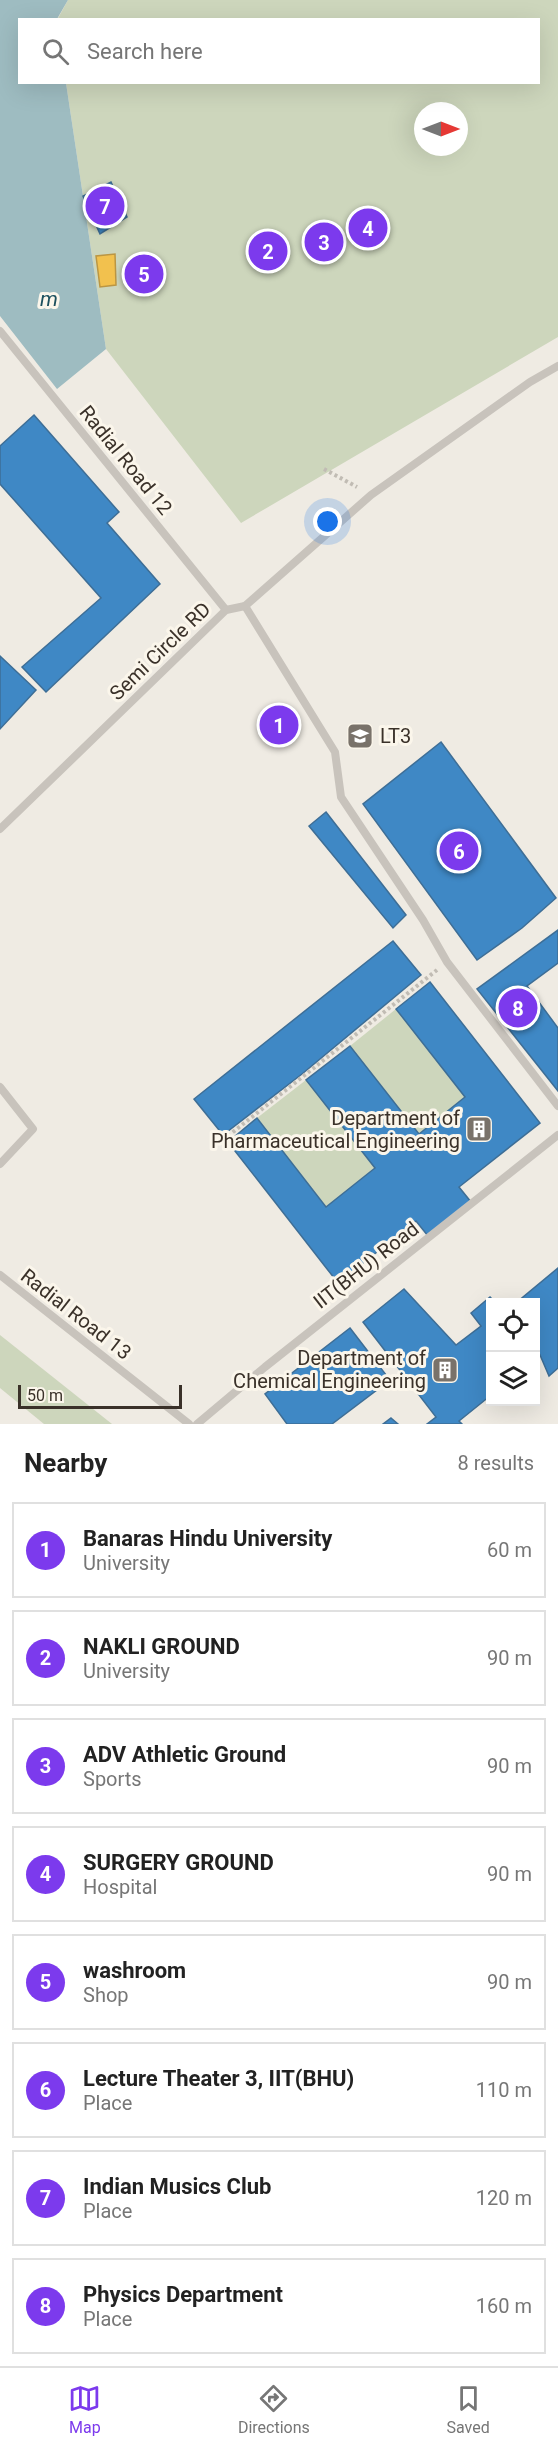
<!DOCTYPE html>
<style>
:root{--surface:#fff;--page:#f6f6f6;--text:#222;--muted:#767676;--line:#e0e0e0;--accent:#7c3aed}
body{margin:0;font-family:Roboto,sans-serif;background:var(--page);color:var(--text)}
.controls{position:absolute;right:18px;bottom:18px;display:grid;overflow:hidden;border-radius:0px;box-shadow:0 6px 24px #0002}
.controls button{width:54px;height:54px;display:grid;place-items:center;padding:0;border:0;border-bottom:2px solid var(--line);background:var(--surface);color:var(--text);font:30px sans-serif}
.compass{position:absolute;left:414px;top:102px;width:54px;height:54px;border-radius:50%;background:var(--surface);box-shadow:0 6px 24px #0002;rotate:90deg}
.scale{position:absolute;left:18px;bottom:15px;width:164px;box-sizing:border-box;padding-left:6px;border:3px solid #3a3129;border-top:0;font-size:16px;line-height:21px;white-space:nowrap;color:#3a3129;-webkit-text-stroke:4px #fbf6eb;paint-order:stroke}
.you{position:absolute;left:328px;top:522px;width:21px;height:21px;margin:-15px;border:4px solid #fff;border-radius:50%;background:#1a73e8;box-shadow:0 0 0 9px #1a73e833}
.badge{display:grid;place-items:center;width:39px;height:39px;border-radius:50%;background:var(--accent);color:#fff;font-size:20px;font-weight:700}
.pin{position:absolute;translate:-50% -50%;border:3px solid #fff;box-shadow:0 2px 6px #0006}
.list{margin:0;padding:0;list-style:none}
h2{display:flex;justify-content:space-between;align-items:center;height:78px;margin:0;padding:0 24px;font-size:26px}
h2 small{font-size:20px;font-weight:400;color:var(--muted)}
.list li{display:grid;grid-template-columns:39px 1fr auto;gap:18px;align-items:center;box-sizing:border-box;height:96px;margin:0 12px 12px;padding:0 12px;border:2px solid var(--line);border-radius:0px}
.list b{display:block;font-size:22px;white-space:nowrap}
.list p{margin:0;font-size:20px;white-space:nowrap;color:var(--muted)}
.list em{font-size:20px;font-style:normal;color:var(--muted)}
.icon{flex:none;width:33px;height:33px;fill:none;stroke:currentColor;stroke-width:2;stroke-linecap:round;stroke-linejoin:round}
.map{position:relative;flex:none;width:558px;height:1424px;overflow:hidden}
.search{position:absolute;background:var(--surface);box-shadow:0 6px 24px #0002;left:18px;right:18px;top:18px;height:66px;display:flex;align-items:center;gap:15px;box-sizing:border-box;padding:0 21px;border-radius:0px;color:var(--muted);font-size:22px}
.sheet{height:942px;background:var(--surface)}
nav{display:flex;justify-content:space-around;align-items:center;box-sizing:border-box;height:84px;border-top:2px solid var(--line);background:var(--surface);font-size:16px;color:var(--muted)}
nav a{display:grid;justify-items:center;gap:3px}
nav .on{color:var(--accent)}
.map>svg:first-child{display:block}
.green{fill:#cdd6bc;fill-rule:evenodd}
.water{fill:#9ebcc1}
.homes{fill:#f2c14e;stroke:#bb9643;stroke-width:1.5}
.schools{fill:#3f88c5;stroke:#3e6e96;stroke-width:1.5}
.lines{fill:none;stroke-linecap:round;stroke-linejoin:round}
.path{stroke:#c1bcb4;stroke-width:4;stroke-dasharray:3 3;stroke-linecap:butt}
.service{stroke:#c8c3bc;stroke-width:8}
.labels{text-anchor:middle;stroke-width:6;stroke-linejoin:round;paint-order:stroke}
.street-label{font-size:20px;fill:#3a3129;stroke:#fbf6eb}
.poi-label{font-size:20px;fill:#3a3129;stroke:#fbf6eb;text-anchor:end}
.water-label{font-size:21px;font-style:italic;fill:#1c505e;stroke:#fbf6eb}
</style>
<div class="map">
<svg width="558" height="1424" viewBox="0 0 558 1424">
<rect width="100%" height="100%" fill="#efebe3"/>
<g class="green">
<path d="M68,0h490v337l-317,186 -135,-174 -40,-266 472,-1v-62h-481zM423,111h36v36h-36z"/>
<path d="M396,1009l69,88 -46,37 -69,-88z"/>
<path d="M306,1080l69,88 -49,39 -69,-89z"/>
<path d="M0,1335l112,89h-68l-44,-36z"/>
</g>
<path class="water" d="M0,0h68l-11,19 -37,1v62l46,1 40,266 -49,40 -57,-73z"/>
<path class="homes" d="M115,254l1,31 -16,2 -4,-31z"/>
<g class="schools">
<path d="M111,182l16,35 -27,17 -17,-38z"/>
<path d="M34,415l85,97 -12,11 53,61 -114,108 -24,-25 79,-69 -101,-114v-38z"/>
<path d="M0,656l36,34 -36,39z"/>
<path d="M441,742l115,156 -34,30 -45,32 -114,-156z"/>
<path d="M326,812l80,103 -13,13 -84,-102z"/>
<path d="M558,930v33l-31,23 31,42v63l-81,-102z"/>
<path d="M393,941l28,34 -119,99 -79,61 -29,-36z"/>
<path d="M430,982l110,141 -81,64 12,15 -43,34 -12,-15 -78,62 -110,-141 29,-24 69,89 49,-39 -69,-88 44,-34 69,88 46,-37 -69,-88z"/>
<path d="M558,1268v100l-9,8 -9,-21 -4,4v-57h-19z"/>
<path d="M404,1289l52,56 25,-19 -10,-13 19,-16 5,5h-5v94l-31,25 3,3h-35l9,-7 -73,-95z"/>
<path d="M350,1328l40,52 -58,44h-45l-22,-30z"/>
<path d="M391,1418l7,6h-15z"/>
</g>
<g class="lines">
<g class="path">
<path d="M324,469l33,18"/>
<path d="M228,1136l209,-166"/>
</g>
<g class="service">
<path d="M0,331l226,279"/>
<path d="M245,606l90,146 6,45 82,123 24,42 111,144"/>
<path d="M0,829l226,-219 19,-4 126,-111 159,-113 28,-16"/>
<path d="M0,1087l33,42 -33,35"/>
<path d="M0,1275l189,149"/>
<path d="M197,1424l68,-57 293,-232"/>
</g>
</g>
<defs>
<symbol id="university-square" viewBox="-11 -11 22 22"><rect x="-9" y="-9" width="18" height="18" rx="4" fill="#79726a" stroke="#fbf6eb"/><path d="M0-5L7-2L0 1L-7-2ZM-4 1L0 2.5L4 1V4Q0 6-4 4Z" fill="#fff"/></symbol>
<symbol id="building-square" viewBox="-11 -11 22 22"><rect x="-9" y="-9" width="18" height="18" rx="4" fill="#79726a" stroke="#fbf6eb"/><path d="M-4-6H4V6H1V3H-1V6H-4ZM-2.5-4.3h1.7v1.8h-1.7ZM.8-4.3h1.7v1.8H.8ZM-2.5-1h1.7V.8h-1.7ZM.8-1h1.7V.8H.8Z" fill="#fff"/></symbol>
</defs>
<g fill-rule="evenodd">
<use href="#university-square" x="345" y="721" width="30" height="30"/>
<use href="#building-square" x="464" y="1114" width="30" height="30"/>
<use href="#building-square" x="430" y="1355" width="30" height="30"/>
</g>
<g class="labels">
<g class="street-label">
<text transform="translate(126 460) rotate(51)" y="7">Radial Road 12</text>
<text transform="translate(160 651) rotate(-44)" y="7">Semi Circle RD</text>
<text transform="translate(366 1265) rotate(-38)" y="7">IIT(BHU) Road</text>
<text transform="translate(76 1314) rotate(38)" y="7">Radial Road 13</text>
</g>
<g class="poi-label">
<text x="380" y="743" text-anchor="start">LT3</text>
<text x="460" y="1125">Department of<tspan x="460" dy="23">Pharmaceutical Engineering</tspan></text>
<text x="426" y="1365">Department of<tspan x="426" dy="23">Chemical Engineering</tspan></text>
</g>
<g class="water-label">
<text x="49" y="306">m</text>
</g>
</g>
</svg>
<div class="controls">
<button><svg class="icon" aria-label="locate" viewBox="0 0 24 24"><circle cx="12" cy="12" r="6"/><path d="M12 2v4M12 18v4M2 12h4M18 12h4"/></svg></button>
<button><svg class="icon" aria-label="layers" viewBox="0 0 24 24"><path d="M12 4l9 5-9 5-9-5zM3 14l9 5 9-5"/></svg></button>
</div>
<svg class="compass" viewBox="-18 -18 36 36"><path d="M0-13l5 13h-10z" fill="#e53935"/><path d="M0 13l5-13h-10z" fill="#767676"/></svg>
<div class="scale">50 m</div>
<div class="you"></div>
<div class="pin badge" style="left:279px;top:725px">1</div>
<div class="pin badge" style="left:268px;top:251px">2</div>
<div class="pin badge" style="left:324px;top:242px">3</div>
<div class="pin badge" style="left:368px;top:228px">4</div>
<div class="pin badge" style="left:144px;top:274px">5</div>
<div class="pin badge" style="left:459px;top:851px">6</div>
<div class="pin badge" style="left:105px;top:206px">7</div>
<div class="pin badge" style="left:518px;top:1008px">8</div>
<div class="search"><svg class="icon" aria-label="search" viewBox="0 0 24 24"><circle cx="10" cy="10" r="6"/><path d="M15 15l6 6"/></svg>Search here</div>
</div>
<section class="sheet">
<h2>Nearby<small>8 results</small></h2>
<ul class="list">
<li><span class="badge">1</span><div><b>Banaras Hindu University</b><p>University</p></div><em>60 m</em></li>
<li><span class="badge">2</span><div><b>NAKLI GROUND</b><p>University</p></div><em>90 m</em></li>
<li><span class="badge">3</span><div><b>ADV Athletic Ground</b><p>Sports</p></div><em>90 m</em></li>
<li><span class="badge">4</span><div><b>SURGERY GROUND</b><p>Hospital</p></div><em>90 m</em></li>
<li><span class="badge">5</span><div><b>washroom</b><p>Shop</p></div><em>90 m</em></li>
<li><span class="badge">6</span><div><b>Lecture Theater 3, IIT(BHU)</b><p>Place</p></div><em>110 m</em></li>
<li><span class="badge">7</span><div><b>Indian Musics Club</b><p>Place</p></div><em>120 m</em></li>
<li><span class="badge">8</span><div><b>Physics Department</b><p>Place</p></div><em>160 m</em></li>
</ul>
</section>
<nav>
<a class="on"><svg class="icon" aria-label="map" viewBox="0 0 24 24"><path d="M3 6l6-2 6 2 6-2v14l-6 2-6-2-6 2zM9 4v14M15 6v14"/></svg>Map</a>
<a><svg class="icon" aria-label="directions" viewBox="0 0 24 24"><path d="M12 3l9 9-9 9-9-9zM9 14v-3h6M13 9l2 2-2 2"/></svg>Directions</a>
<a><svg class="icon" aria-label="saved" viewBox="0 0 24 24"><path d="M7 4h10v16l-5-4-5 4z"/></svg>Saved</a>
</nav>
